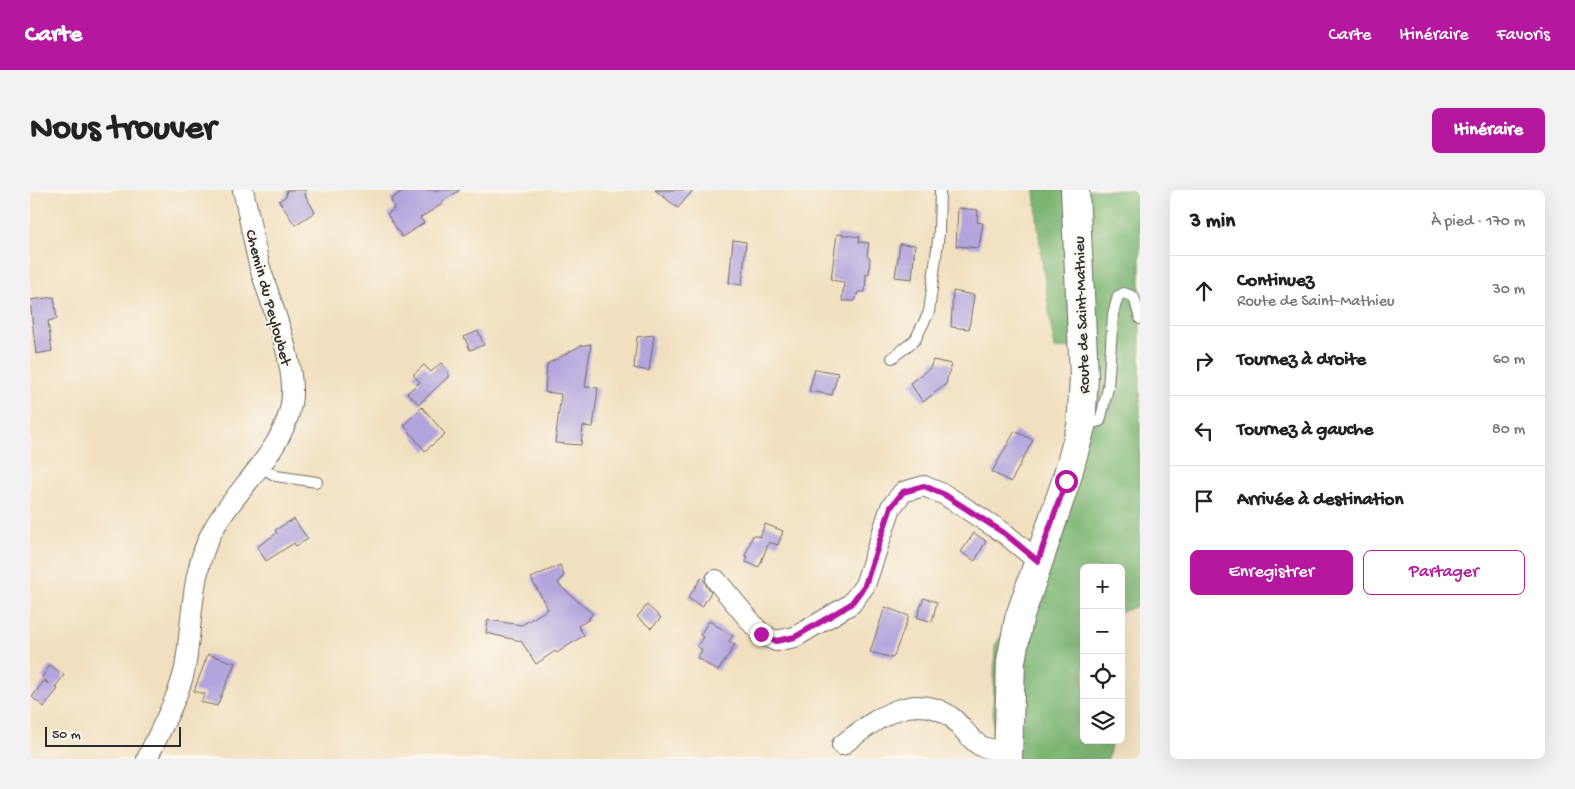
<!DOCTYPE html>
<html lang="fr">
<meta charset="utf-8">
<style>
:root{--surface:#fff;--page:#f2f2f2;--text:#222;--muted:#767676;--line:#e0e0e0;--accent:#b5179e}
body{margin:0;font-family:"Gochi Hand",sans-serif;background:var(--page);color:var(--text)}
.controls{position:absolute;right:15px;bottom:15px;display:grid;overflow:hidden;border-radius:8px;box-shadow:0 5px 20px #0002}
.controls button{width:45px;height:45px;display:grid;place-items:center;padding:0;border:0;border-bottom:1px solid var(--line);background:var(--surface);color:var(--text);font:25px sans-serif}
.scale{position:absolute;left:15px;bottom:12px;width:136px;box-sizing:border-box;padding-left:5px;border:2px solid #2b2b2b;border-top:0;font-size:14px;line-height:18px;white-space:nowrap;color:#2b2b2b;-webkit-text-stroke:4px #fbf7ec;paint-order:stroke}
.stop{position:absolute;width:15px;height:15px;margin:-11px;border:4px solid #b5179e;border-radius:50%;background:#fff}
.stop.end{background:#b5179e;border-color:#fff;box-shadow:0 1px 5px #0008}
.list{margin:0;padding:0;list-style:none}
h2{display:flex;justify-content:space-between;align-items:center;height:65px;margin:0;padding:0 20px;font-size:21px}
h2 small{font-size:16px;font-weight:400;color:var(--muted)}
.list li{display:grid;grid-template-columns:32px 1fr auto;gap:15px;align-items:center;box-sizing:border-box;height:70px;padding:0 20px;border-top:1px solid var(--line)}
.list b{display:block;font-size:19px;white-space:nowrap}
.list p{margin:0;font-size:16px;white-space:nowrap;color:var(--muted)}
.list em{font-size:16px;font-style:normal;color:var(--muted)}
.actions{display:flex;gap:10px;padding:15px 20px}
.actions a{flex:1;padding:11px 0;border:1px solid var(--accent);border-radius:8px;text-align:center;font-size:18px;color:var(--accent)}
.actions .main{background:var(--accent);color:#fff}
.icon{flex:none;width:28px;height:28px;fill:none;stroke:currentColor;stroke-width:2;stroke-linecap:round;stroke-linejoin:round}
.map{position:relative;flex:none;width:1110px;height:569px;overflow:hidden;border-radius:8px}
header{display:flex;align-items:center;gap:30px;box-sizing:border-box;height:70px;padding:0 25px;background:var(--accent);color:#fff}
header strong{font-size:24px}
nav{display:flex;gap:28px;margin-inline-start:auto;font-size:18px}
.intro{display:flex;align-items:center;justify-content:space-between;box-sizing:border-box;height:120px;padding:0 30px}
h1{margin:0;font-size:35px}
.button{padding:12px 22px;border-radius:8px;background:var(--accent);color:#fff;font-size:18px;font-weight:700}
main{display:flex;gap:30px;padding:0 30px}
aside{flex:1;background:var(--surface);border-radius:8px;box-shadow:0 5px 20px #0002}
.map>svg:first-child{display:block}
.forest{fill:#7cb572;stroke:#54704e}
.building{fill:#b2a4dd}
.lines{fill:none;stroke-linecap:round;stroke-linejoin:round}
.lane-casing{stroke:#706a5f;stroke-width:12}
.street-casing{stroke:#706a5f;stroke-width:22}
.secondary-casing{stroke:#706a5f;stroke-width:30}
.lane{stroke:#fff;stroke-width:10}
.street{stroke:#fff;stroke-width:20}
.secondary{stroke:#fff;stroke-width:28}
.route{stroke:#b5179e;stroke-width:6}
.labels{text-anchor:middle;stroke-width:4;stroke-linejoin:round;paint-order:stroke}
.street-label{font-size:16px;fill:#2b2b2b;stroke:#fbf7ec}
</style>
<header>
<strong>Carte</strong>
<nav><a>Carte</a><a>Itinéraire</a><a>Favoris</a></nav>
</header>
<div class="intro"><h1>Nous trouver</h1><a class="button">Itinéraire</a></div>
<main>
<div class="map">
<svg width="1110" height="569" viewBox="0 0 1110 569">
<rect width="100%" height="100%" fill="#fbf7ec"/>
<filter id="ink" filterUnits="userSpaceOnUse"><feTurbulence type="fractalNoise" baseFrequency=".02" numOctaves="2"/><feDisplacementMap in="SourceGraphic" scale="10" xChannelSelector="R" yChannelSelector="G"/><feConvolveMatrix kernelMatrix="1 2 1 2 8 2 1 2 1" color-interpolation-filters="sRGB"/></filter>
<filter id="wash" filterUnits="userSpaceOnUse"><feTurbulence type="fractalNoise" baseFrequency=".0096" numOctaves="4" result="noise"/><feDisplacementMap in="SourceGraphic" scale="20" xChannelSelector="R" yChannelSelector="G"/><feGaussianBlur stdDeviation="1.12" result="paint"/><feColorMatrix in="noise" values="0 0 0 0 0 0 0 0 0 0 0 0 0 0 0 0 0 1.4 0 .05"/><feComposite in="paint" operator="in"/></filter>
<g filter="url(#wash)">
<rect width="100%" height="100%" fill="#f1e0c0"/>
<path class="forest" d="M1005,0h105v415l-19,7v-44h-37v172h28l-4,19h-116l3,-114 49,-75 49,-225 -39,4c-6,-53 -16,-106 -19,-159z"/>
<g id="blocks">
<g class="building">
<path d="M257,0h19l-1,5 10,17 -20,13 -16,-24 7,-5z"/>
<path d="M374,0h56l-19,12 1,2 -22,14 4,5 -22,14 -15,-23 7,-5 -3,-10z"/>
<path d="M625,0h38l-15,18z"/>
<path d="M928,18l20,2 -1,12 6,1 -4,25 -23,-2z"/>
<path d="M807,44l23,3 -1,5 10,1 -2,13 3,2 -1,16h-3l-1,18h-7l-3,9h-13l2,-19 -13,-2z"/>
<path d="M703,50l13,2 -4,43 -13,-2z"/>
<path d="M870,54l15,1 -3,34 -17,-2z"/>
<path d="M923,101l21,4 -5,34 -18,-2z"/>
<path d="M24,107l3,22 -9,2 4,30 -16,3 -6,-54z"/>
<path d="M448,141l6,14 -14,5 -6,-13z"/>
<path d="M624,145l-5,36 -15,-3 3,-31z"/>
<path d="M561,154l-6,43 13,1 -5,39 -10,-1 -2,19 -26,-2 6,-49 -16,-2 2,-28 33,-18z"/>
<path d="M903,170l18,4 -5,20 -23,18 -13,-19 20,-15z"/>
<path d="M411,173l7,8v6l-29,27 -12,-11 13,-11 -7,-7 11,-10 7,7z"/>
<path d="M785,179l23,4 -6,22 -23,-4z"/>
<path d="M392,217l23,27 -20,17 -21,-26z"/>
<path d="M985,241l18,9 -22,42 -19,-10z"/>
<path d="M264,329l14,20 -12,7 -2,-3 -28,18 -9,-14 20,-14 -2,-3z"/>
<path d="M735,334l18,7 -5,14 -9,-3 -10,25 -13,-5 2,-5 -3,-1 8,-21 7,2z"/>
<path d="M944,343l12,8 -11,20 -14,-9z"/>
<path d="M530,375l4,10 -6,9 35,30 -4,3 1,2 -12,7 6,9 -27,18 -2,-2 -19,13 -15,-23 -35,-8 2,-13 34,5 26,-16 -17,-31z"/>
<path d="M671,388l3,2 3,7 4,5 -9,15 -14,-9z"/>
<path d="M894,408l13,4 -5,20 -15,-5z"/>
<path d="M617,415l14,13 -10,10 -14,-11z"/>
<path d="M855,417l24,9 -16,42 -23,-6z"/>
<path d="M679,431l24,15 -4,5 6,4 -17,26 -21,-13 5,-8 -5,-4 6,-9 -3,-2z"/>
<path d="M178,464l27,9 -18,43 -16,-4 4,-8 -11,-3z"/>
<path d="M20,475l14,10 -9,12 3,2 -14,18 -12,-10 12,-16 5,3 -7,-7z"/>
</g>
</g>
</g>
<g filter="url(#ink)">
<use href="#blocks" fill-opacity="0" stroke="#706a5f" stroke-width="1"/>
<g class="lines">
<defs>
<g id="lane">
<path d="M862,168l23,-18 14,-28 10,-79 1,-43"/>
<path d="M1052,236l18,-5 8,-33 5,-74 5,-18 6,-3 10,4 6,22"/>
<path d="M229,276l17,10 41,6"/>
</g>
<g id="street">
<path d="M686,390l45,54 15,7 19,-4 56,-33 14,-19 26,-78 12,-15 21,-6 21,9 59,38 34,28"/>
<path d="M812,555c31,-23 68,-56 108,-29 11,8 20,25 31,30 7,4 19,4 27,5"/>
<path d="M117,569c12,-27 32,-62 38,-91 8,-46 5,-98 29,-140 22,-39 70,-78 77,-124 7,-39 -21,-101 -32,-140 -6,-24 -10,-49 -16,-74"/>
</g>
<path id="secondary" d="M978,569l3,-98 8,-42 47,-138 15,-54 3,-51 -9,-186"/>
</defs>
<use href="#lane" class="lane-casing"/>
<use href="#street" class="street-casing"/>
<use href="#secondary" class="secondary-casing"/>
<use href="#lane" class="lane"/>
<use href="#street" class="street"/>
<use href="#secondary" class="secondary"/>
</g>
</g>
<g class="lines" filter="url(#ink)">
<path class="route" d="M731,444l15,7 19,-4 56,-33 14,-19 26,-78 12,-15 21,-6 21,9 59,38 34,28 28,-80"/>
</g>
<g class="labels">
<g class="street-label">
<text transform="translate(240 107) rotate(75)" y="6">Chemin du Peyloubet</text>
<text transform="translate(1050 125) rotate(-92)" y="6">Route de Saint-Mathieu</text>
</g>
</g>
</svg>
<div class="controls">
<button>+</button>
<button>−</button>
<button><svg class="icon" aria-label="locate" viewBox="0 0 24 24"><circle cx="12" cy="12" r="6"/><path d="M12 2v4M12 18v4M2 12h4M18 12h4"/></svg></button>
<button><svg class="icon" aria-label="layers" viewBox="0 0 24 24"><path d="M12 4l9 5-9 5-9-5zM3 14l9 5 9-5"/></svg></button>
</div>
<div class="scale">50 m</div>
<div class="stop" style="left:1036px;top:291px"></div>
<div class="stop end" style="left:731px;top:444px"></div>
</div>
<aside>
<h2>3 min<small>À pied · 170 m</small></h2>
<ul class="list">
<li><svg class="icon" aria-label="ahead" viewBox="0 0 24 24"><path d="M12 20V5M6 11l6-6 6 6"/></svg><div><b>Continuez</b><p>Route de Saint-Mathieu</p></div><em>30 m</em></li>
<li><svg class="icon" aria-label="right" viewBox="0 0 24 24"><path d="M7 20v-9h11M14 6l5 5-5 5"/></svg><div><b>Tournez à droite</b></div><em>60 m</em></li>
<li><svg class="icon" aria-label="left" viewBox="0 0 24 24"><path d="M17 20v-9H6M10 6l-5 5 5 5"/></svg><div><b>Tournez à gauche</b></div><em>80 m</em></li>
<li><svg class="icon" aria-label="arrive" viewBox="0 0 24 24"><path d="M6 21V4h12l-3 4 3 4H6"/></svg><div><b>Arrivée à destination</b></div></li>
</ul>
<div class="actions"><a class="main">Enregistrer</a><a>Partager</a></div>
</aside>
</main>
